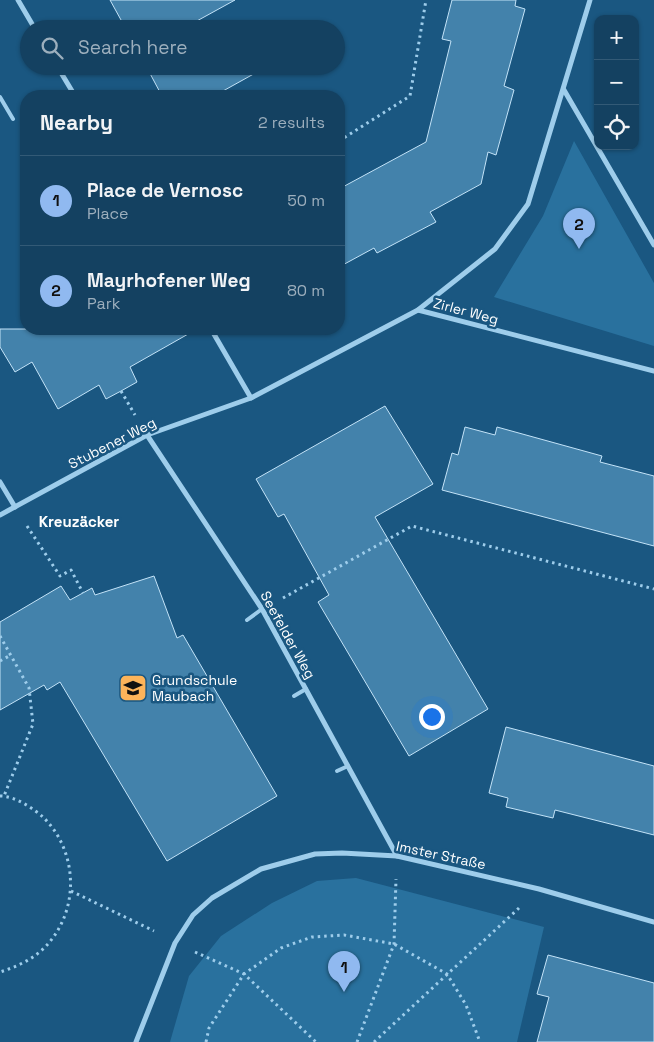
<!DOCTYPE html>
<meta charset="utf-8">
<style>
:root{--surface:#144161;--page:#214c6a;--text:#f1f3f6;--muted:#9dafbd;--line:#335a76;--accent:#90b9f0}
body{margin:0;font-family:"Space Grotesk",sans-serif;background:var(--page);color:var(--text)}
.controls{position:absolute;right:15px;top:15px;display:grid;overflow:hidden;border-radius:10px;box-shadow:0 1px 4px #0004}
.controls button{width:45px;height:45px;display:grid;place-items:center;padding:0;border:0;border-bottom:1px solid var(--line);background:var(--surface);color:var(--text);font:25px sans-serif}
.you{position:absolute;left:431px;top:716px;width:18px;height:18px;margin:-12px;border:4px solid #fff;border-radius:50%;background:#1a73e8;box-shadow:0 0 0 8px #1a73e833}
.badge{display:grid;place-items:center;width:32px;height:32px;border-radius:50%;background:var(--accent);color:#111;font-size:16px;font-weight:700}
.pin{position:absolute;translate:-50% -41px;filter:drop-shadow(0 1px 2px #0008)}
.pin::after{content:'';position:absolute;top:26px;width:18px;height:15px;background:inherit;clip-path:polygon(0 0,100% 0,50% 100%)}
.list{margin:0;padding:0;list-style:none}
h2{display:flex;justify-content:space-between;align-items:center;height:65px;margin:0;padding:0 20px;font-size:21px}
h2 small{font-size:16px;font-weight:400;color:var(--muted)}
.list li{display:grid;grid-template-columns:32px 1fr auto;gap:15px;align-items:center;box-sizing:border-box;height:90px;padding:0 20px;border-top:1px solid var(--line)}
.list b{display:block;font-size:19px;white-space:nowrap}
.list p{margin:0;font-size:16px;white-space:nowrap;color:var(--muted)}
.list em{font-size:16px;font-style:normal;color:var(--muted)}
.icon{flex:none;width:28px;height:28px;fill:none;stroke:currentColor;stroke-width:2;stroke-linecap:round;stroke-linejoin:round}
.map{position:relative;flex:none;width:654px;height:1042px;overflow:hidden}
.search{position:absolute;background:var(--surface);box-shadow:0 1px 4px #0004;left:20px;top:20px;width:325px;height:55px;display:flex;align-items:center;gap:12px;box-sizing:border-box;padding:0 18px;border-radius:28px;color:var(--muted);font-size:19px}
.panel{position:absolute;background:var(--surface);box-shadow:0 1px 4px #0004;left:20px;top:90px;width:325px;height:245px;border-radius:20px}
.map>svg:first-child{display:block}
.green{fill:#29719e}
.building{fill:#4382ab;stroke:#c3e3f8}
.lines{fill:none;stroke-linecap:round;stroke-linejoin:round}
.path{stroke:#9ecdeb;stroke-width:3;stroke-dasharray:2.5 4;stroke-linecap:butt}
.service{stroke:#9ecdeb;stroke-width:4}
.minor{stroke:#9ecdeb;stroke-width:5}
.labels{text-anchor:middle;stroke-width:5;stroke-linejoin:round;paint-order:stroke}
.street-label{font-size:14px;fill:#fff;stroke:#1a5781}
.poi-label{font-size:14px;fill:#fff;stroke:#1a5781;text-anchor:start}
.neighbourhood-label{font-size:15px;font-weight:bold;fill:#fff;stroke:#1a5781}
</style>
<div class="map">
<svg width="654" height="1042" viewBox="0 0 654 1042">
<rect width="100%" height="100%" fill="#1a5781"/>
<g class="green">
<path d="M574,141l80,142v63l-160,-49 49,-81z"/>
<path d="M356,878l188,49 -27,115h-347l19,-66 32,-40 51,-33 45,-22z"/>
</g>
<g class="building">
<path d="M110,0h125l-40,22 3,7h-72z"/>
<path d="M452,0h64l-1,6 10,3 -21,77 10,4 -18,65 -8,-3 -7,32 -51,28 6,10 -59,31 -3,-5 -35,19v-78l87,-47 25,-101 -9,-2z"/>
<path d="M146,66h122l-54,30h-52z"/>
<path d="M0,329h197l-67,38 7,15 -16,9 -15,8 -7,-14 -41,24 -26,-47 -17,10 -15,-25z"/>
<path d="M385,406l48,78 -58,33 113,192 -79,47 -91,-154 11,-7 -45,-81 -6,3 -22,-38z"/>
<path d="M465,427l30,8 2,-8 105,29 -2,6 54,14v70l-212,-56 10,-37 6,2z"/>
<path d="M154,576l23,62 6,-3 94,161 -110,65 -107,-179 -13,8 -3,-5 -44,25v-88l61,-36 9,14 22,-12 3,7z"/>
<path d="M506,727l148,39v69l-99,-25 -2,8 -47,-11 2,-9 -19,-5z"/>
<path d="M548,955l106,28v59h-117l12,-45 -12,-3z"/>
</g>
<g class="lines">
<g class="path">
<path d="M339,141l71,-45 16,-96"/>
<path d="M121,391l14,24"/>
<path d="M27,526l33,50 11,-6 12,23"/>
<path d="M283,598l129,-72 242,63"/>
<path d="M0,636l29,52 4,36 -29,72"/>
<path d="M0,661l11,-6"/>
<path d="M0,796c15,0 33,12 44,22 34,34 36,92 2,128 -12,13 -30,21 -46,26"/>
<path d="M71,891l83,40"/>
<path d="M195,952l49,22 72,68"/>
<path d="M206,1042l3,-14 35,-54 37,-26 31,-11 32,-2 50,9 53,30 19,31 14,37"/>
<path d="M357,1042l37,-98 2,-65"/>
<path d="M374,1042l145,-134"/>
</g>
<g class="service">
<path d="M0,97l13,22"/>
<path d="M247,620l15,-11"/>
<path d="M294,696l12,-7"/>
<path d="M337,771l11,-5"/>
</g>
<g class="minor">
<path d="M18,0l17,29"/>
<path d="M57,66l18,30"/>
<path d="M564,90l90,155"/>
<path d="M418,310l236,61"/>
<path d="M211,329l40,69 167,-88 77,-61 33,-45 62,-204"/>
<path d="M147,435l115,174 135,247"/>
<path d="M0,482l15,25"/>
<path d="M0,515l147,-80 104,-37"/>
<path d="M136,1042l39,-99 18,-28 19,-17 49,-29 54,-15 27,-1 55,3 142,33 115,33"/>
</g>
</g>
<defs>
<symbol id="school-square" viewBox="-11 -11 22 22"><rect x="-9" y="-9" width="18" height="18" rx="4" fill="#fdb45a" stroke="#1a5781"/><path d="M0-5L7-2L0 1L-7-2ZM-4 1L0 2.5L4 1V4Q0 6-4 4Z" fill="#111"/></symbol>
</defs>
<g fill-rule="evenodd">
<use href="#school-square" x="117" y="672" width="32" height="32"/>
</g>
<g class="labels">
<g class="street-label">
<text transform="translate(466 311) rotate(15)" y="5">Zirler Weg</text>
<text transform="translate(112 443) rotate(-27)" y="5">Stubener Weg</text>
<text transform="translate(288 635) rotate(61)" y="5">Seefelder Weg</text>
<text transform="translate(441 855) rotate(12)" y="5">Imster Straße</text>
</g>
<g class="poi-label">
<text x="152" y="685">Grundschule<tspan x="152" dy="16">Maubach</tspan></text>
</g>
<g class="neighbourhood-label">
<text x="79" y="527">Kreuzäcker</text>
</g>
</g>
</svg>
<div class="controls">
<button>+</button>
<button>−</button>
<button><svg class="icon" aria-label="locate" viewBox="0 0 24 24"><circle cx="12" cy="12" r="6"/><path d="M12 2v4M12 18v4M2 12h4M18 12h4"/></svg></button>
</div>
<div class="you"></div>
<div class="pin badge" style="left:344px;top:992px">1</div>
<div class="pin badge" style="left:579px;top:249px">2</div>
<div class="search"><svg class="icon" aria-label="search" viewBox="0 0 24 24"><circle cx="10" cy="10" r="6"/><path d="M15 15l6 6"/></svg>Search here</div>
<section class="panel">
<h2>Nearby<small>2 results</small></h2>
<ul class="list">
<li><span class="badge">1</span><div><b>Place de Vernosc</b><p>Place</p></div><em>50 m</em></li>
<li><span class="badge">2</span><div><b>Mayrhofener Weg</b><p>Park</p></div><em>80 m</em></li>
</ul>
</section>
</div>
